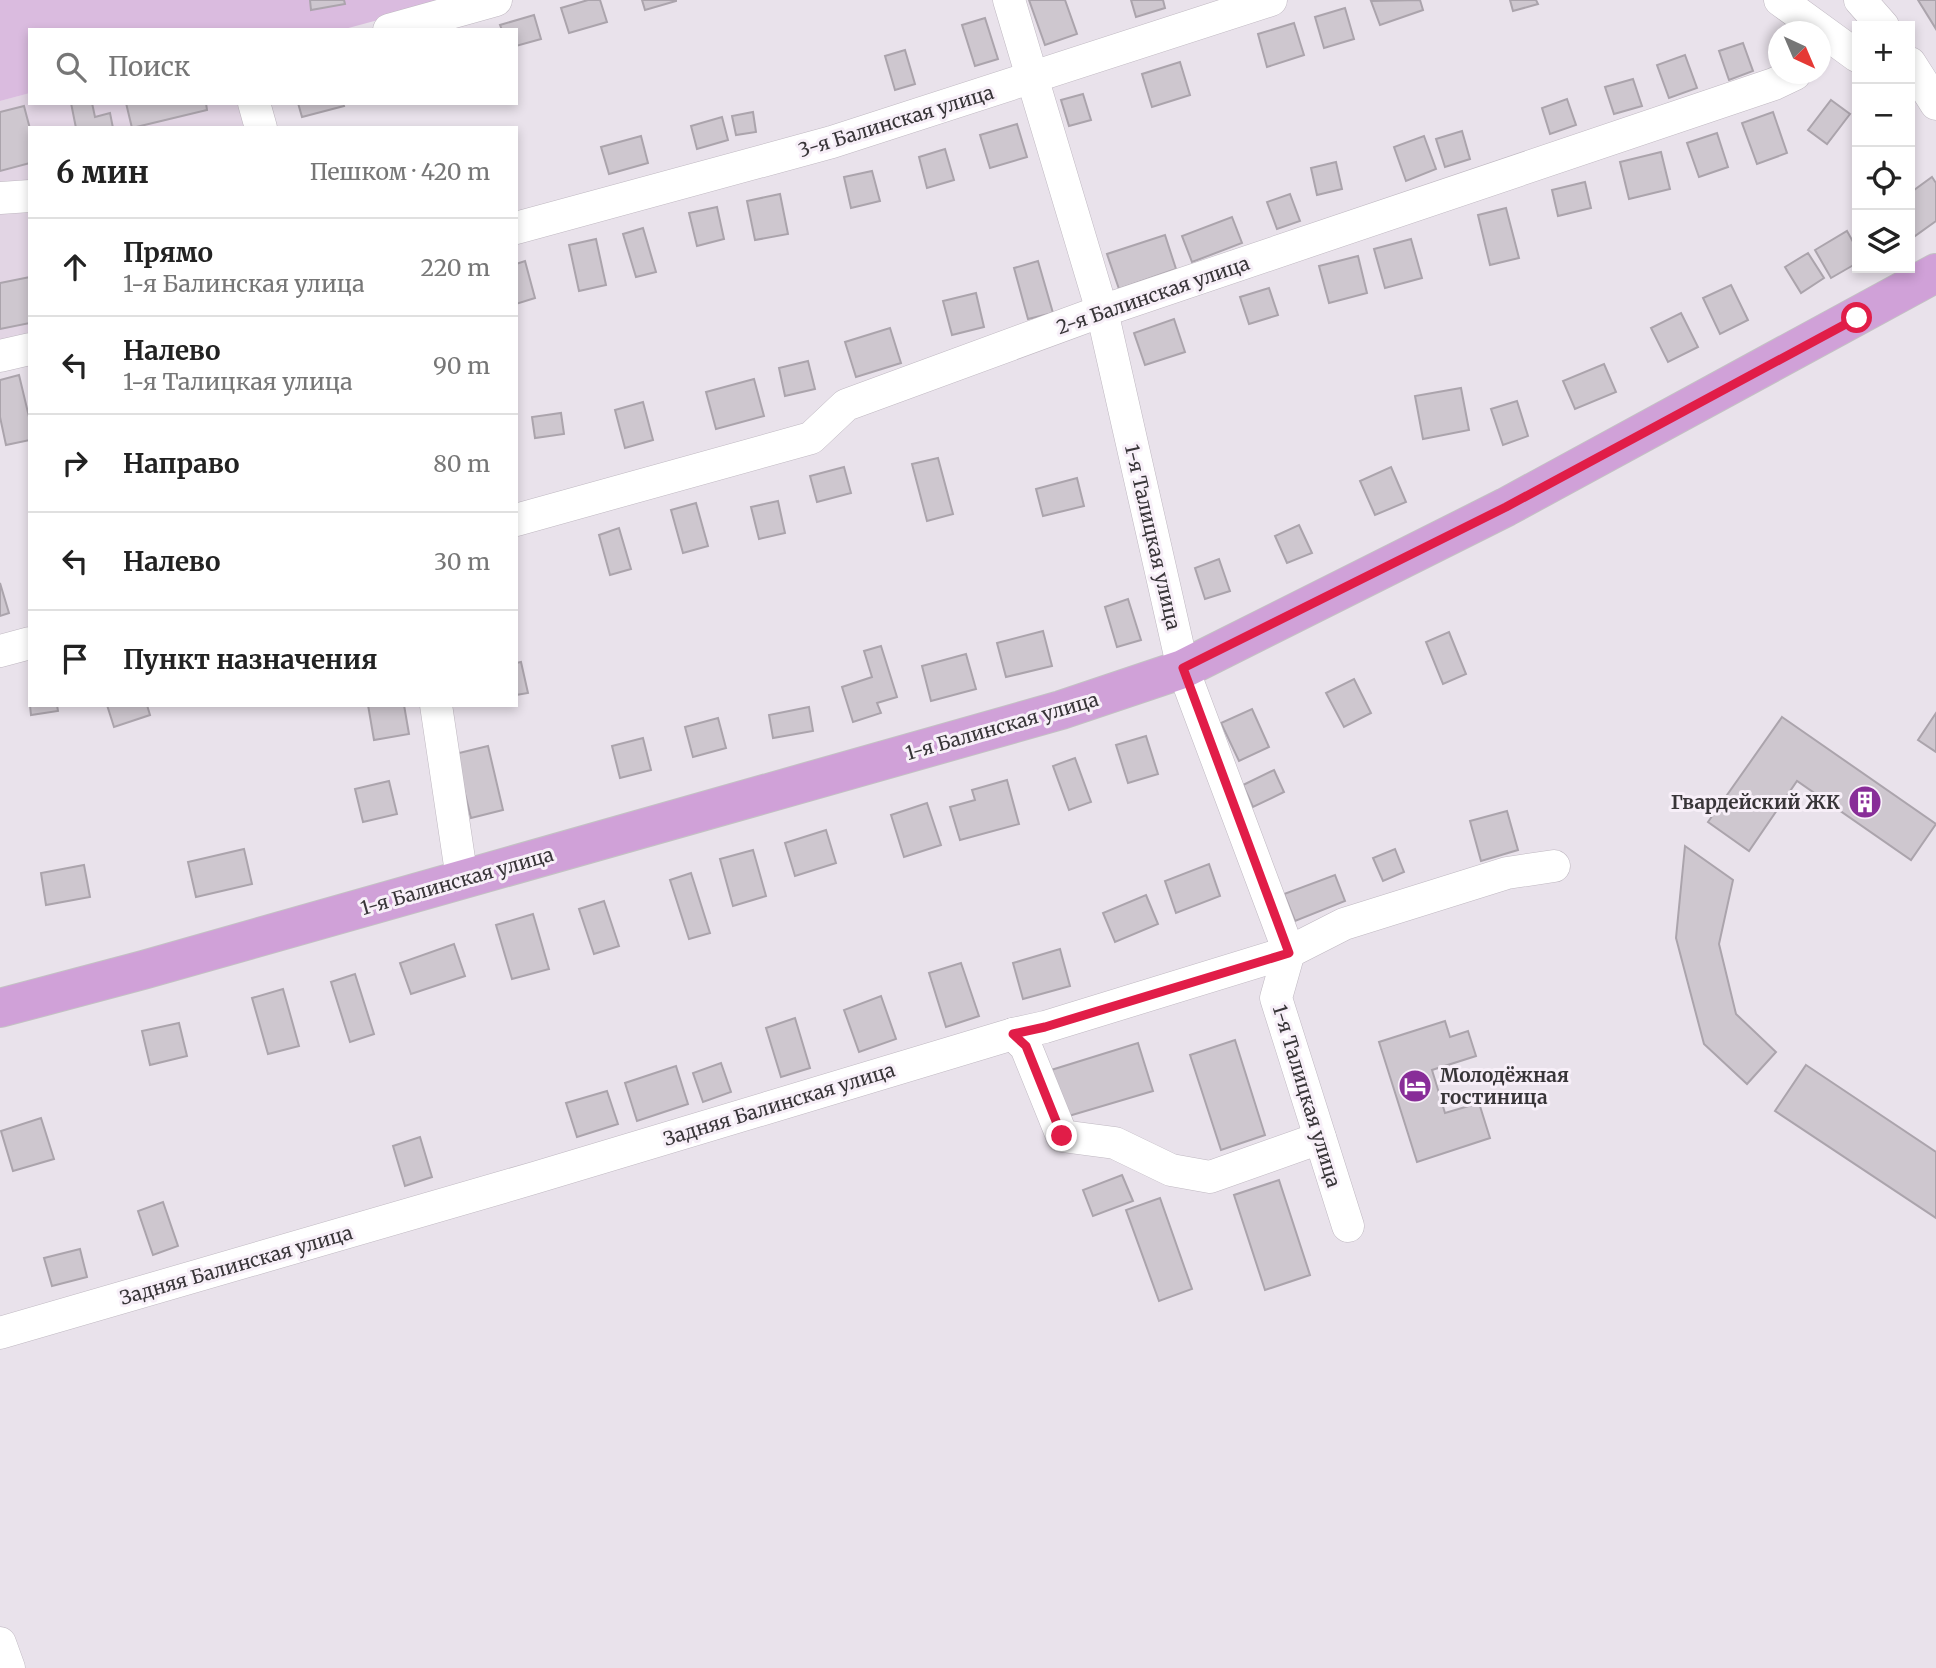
<!DOCTYPE html>
<html lang="ru">
<meta charset="utf-8">
<style>
:root{--surface:#fff;--page:#f2f2f2;--text:#222;--muted:#767676;--line:#e0e0e0}
body{margin:0;font-family:Merriweather,serif;background:var(--page);color:var(--text)}
.controls{position:absolute;right:21px;top:21px;display:grid;overflow:hidden;border-radius:0px;box-shadow:0 4px 10px #0003}
.controls button{width:63px;height:63px;display:grid;place-items:center;padding:0;border:0;border-bottom:2px solid var(--line);background:var(--surface);color:var(--text);font:35px sans-serif}
.compass{position:absolute;left:1768px;top:21px;width:63px;height:63px;border-radius:50%;background:var(--surface);box-shadow:0 4px 10px #0003;rotate:136deg}
.stop{position:absolute;width:21px;height:21px;margin:-16px;border:5px solid #e11d48;border-radius:50%;background:#fff}
.stop.end{background:#e11d48;border-color:#fff;box-shadow:0 2px 7px #0008}
.list{margin:0;padding:0;list-style:none}
h2{display:flex;justify-content:space-between;align-items:center;height:91px;margin:0;padding:0 28px;font-size:30px}
h2 small{font-size:23px;font-weight:400;color:var(--muted)}
.list li{display:grid;grid-template-columns:46px 1fr auto;gap:21px;align-items:center;box-sizing:border-box;height:98px;padding:0 28px;border-top:2px solid var(--line)}
.list b{display:block;font-size:26px;white-space:nowrap}
.list p{margin:0;font-size:23px;white-space:nowrap;color:var(--muted)}
.list em{font-size:23px;font-style:normal;color:var(--muted)}
.icon{flex:none;width:38px;height:38px;fill:none;stroke:currentColor;stroke-width:2;stroke-linecap:round;stroke-linejoin:round}
.map{position:relative;flex:none;width:1936px;height:1668px;overflow:hidden}
.search{position:absolute;background:var(--surface);box-shadow:0 4px 10px #0003;left:28px;top:28px;width:490px;height:77px;display:flex;align-items:center;gap:18px;box-sizing:border-box;padding:0 24px;border-radius:0px;color:var(--muted);font-size:26px}
.panel{position:absolute;background:var(--surface);box-shadow:0 4px 10px #0003;left:28px;top:126px;width:490px;height:581px;border-radius:0px}
.map>svg:first-child{display:block}
.built{fill:#e2d5e4}
.green{fill:#dabbdf}
.building{fill:#cec7cf;stroke:#aba4ac;stroke-width:2}
.lines{fill:none;stroke-linecap:round;stroke-linejoin:round}
.minor-casing{stroke:#bfb8c1;stroke-width:33}
.major-casing{stroke:#c3c2c3;stroke-width:40}
.minor{stroke:#fff;stroke-width:32}
.major{stroke:#d0a1d8;stroke-width:38}
.route{stroke:#e11d48;stroke-width:9}
.labels{text-anchor:middle;stroke-width:6;stroke-linejoin:round;paint-order:stroke}
.street-label{font-size:19px;fill:#383538;stroke:#f7eff8}
.poi-label{font-size:19px;font-weight:bold;fill:#383538;stroke:#f7eff8;text-anchor:end}
</style>
<div class="map">
<svg width="1936" height="1668" viewBox="0 0 1936 1668">
<rect width="100%" height="100%" fill="#e9e2eb"/>
<path class="built" d="M30,93v10h217l8,25h-225v210l-30,7v-244z"/>
<path class="green" d="M0,0h452l-111,30h-311v63l-30,8z"/>
<g class="building">
<path d="M310,0h34l1,4 -34,6z"/>
<path d="M588,0h12l7,22 -38,11 -8,-25z"/>
<path d="M642,0h34v1l-31,9z"/>
<path d="M1029,0h36l12,34 -32,11z"/>
<path d="M1131,0h32l2,8 -29,9z"/>
<path d="M1420,0l3,10 -43,15 -9,-24z"/>
<path d="M1510,0h26l2,4 -25,7z"/>
<path d="M1918,0h18v29z"/>
<path d="M1345,8l9,31 -30,9 -9,-31z"/>
<path d="M534,15l7,24 -25,7v-16h-14l-2,-5z"/>
<path d="M985,18l13,41 -23,7 -13,-41z"/>
<path d="M1294,23l10,32 -37,12 -9,-33z"/>
<path d="M1743,43l10,28 -24,9 -10,-29z"/>
<path d="M905,50l10,34 -20,6 -10,-34z"/>
<path d="M1685,55l12,33 -28,10 -12,-33z"/>
<path d="M1180,62l10,33 -38,12 -10,-33z"/>
<path d="M1633,79l9,27 -28,8 -9,-27z"/>
<path d="M1083,94l8,26 -22,6 -8,-26z"/>
<path d="M1567,99l9,26 -26,9 -8,-26z"/>
<path d="M1831,100l19,14 -23,30 -19,-14z"/>
<path d="M71,103h21l3,14 15,-4 3,15h-37z"/>
<path d="M126,103h80l1,7 -75,18z"/>
<path d="M298,103h45l1,3 -42,11z"/>
<path d="M24,106l6,23v34l-30,8v-59z"/>
<path d="M753,112l3,20 -20,3 -4,-19z"/>
<path d="M1773,112l14,41 -30,11 -15,-41z"/>
<path d="M722,117l6,23 -31,9 -6,-23z"/>
<path d="M1017,124l10,33 -37,11 -10,-33z"/>
<path d="M1462,131l8,28 -25,8 -9,-28z"/>
<path d="M1717,133l11,34 -29,10 -12,-34z"/>
<path d="M641,136l7,27 -39,11 -8,-27z"/>
<path d="M1424,136l12,33 -30,12 -12,-34z"/>
<path d="M945,149l9,31 -27,8 -8,-31z"/>
<path d="M1661,152l9,37 -41,10 -9,-37z"/>
<path d="M1336,162l6,27 -25,6 -6,-27z"/>
<path d="M872,171l8,30 -29,7 -7,-31z"/>
<path d="M1932,177l4,6v38l-21,15 -5,-7v-36z"/>
<path d="M1585,182l6,26 -33,8 -6,-26z"/>
<path d="M780,194l8,40 -33,6 -8,-39z"/>
<path d="M1290,194l10,27 -23,8 -10,-27z"/>
<path d="M717,207l7,32 -27,7 -8,-33z"/>
<path d="M1506,208l13,50 -29,7 -12,-50z"/>
<path d="M1232,217l10,26 -50,19 -10,-26z"/>
<path d="M643,228l13,44 -20,5 -13,-43z"/>
<path d="M1847,231l10,18v14l-26,15 -16,-28z"/>
<path d="M1165,235l11,34 -57,20 -12,-35z"/>
<path d="M596,239l10,46 -27,6 -10,-46z"/>
<path d="M1411,239l11,39 -37,10 -11,-39z"/>
<path d="M1808,253l16,25 -23,15 -16,-26z"/>
<path d="M1358,256l9,37 -38,10 -10,-37z"/>
<path d="M525,261l10,37 -19,6v-40z"/>
<path d="M1038,261l15,52 -25,6 -14,-51z"/>
<path d="M30,277v46l-30,6v-46z"/>
<path d="M1731,285l17,35 -28,14 -17,-36z"/>
<path d="M1269,288l9,27 -29,9 -9,-27z"/>
<path d="M976,293l8,34 -32,8 -9,-34z"/>
<path d="M1681,313l17,34 -30,15 -17,-34z"/>
<path d="M1174,319l11,33 -40,13 -11,-32z"/>
<path d="M890,328l11,35 -45,14 -11,-35z"/>
<path d="M808,361l7,28 -30,7 -6,-28z"/>
<path d="M1604,364l12,28 -41,17 -12,-28z"/>
<path d="M19,375l11,46v19l-24,5 -6,-28v-37z"/>
<path d="M754,379l10,37 -48,13 -10,-37z"/>
<path d="M1461,388l8,42 -46,9 -8,-43z"/>
<path d="M1517,401l11,35 -25,9 -12,-36z"/>
<path d="M643,402l10,38 -28,8 -10,-38z"/>
<path d="M561,413l3,21 -29,4 -3,-21z"/>
<path d="M938,458l15,56 -26,7 -15,-57z"/>
<path d="M844,467l7,26 -34,9 -7,-26z"/>
<path d="M1391,467l15,35 -31,13 -15,-34z"/>
<path d="M1077,478l7,28 -41,10 -7,-27z"/>
<path d="M778,501l7,32 -26,6 -8,-32z"/>
<path d="M696,503l12,43 -25,7 -12,-43z"/>
<path d="M1299,525l13,28 -25,10 -12,-27z"/>
<path d="M619,528l12,41 -21,6 -11,-40z"/>
<path d="M1219,559l11,32 -25,8 -10,-31z"/>
<path d="M0,583l9,30 -9,3z"/>
<path d="M1128,599l13,41 -24,7 -12,-40z"/>
<path d="M1043,631l9,35 -46,11 -9,-34z"/>
<path d="M1449,632l17,42 -23,10 -17,-42z"/>
<path d="M881,646l16,51 -20,6 4,10 -28,9 -11,-35 30,-10 -8,-26z"/>
<path d="M966,654l10,35 -45,12 -9,-35z"/>
<path d="M521,662l7,31 -12,2v-32z"/>
<path d="M1354,679l17,34 -27,14 -18,-34z"/>
<path d="M30,705h27l1,6 -27,4z"/>
<path d="M107,705h40l3,10 -36,12z"/>
<path d="M368,705h36l5,29 -35,6z"/>
<path d="M809,707l4,24 -40,7 -4,-23z"/>
<path d="M1252,709l17,38 -30,14 -18,-38z"/>
<path d="M1936,713v39l-18,-12z"/>
<path d="M1782,717l154,107 -25,36 -114,-79 -48,70 -41,-29z"/>
<path d="M718,718l8,30 -33,9 -8,-30z"/>
<path d="M1146,736l12,38 -30,9 -12,-38z"/>
<path d="M643,738l8,32 -31,8 -8,-32z"/>
<path d="M488,746l15,64 -32,8 -16,-64z"/>
<path d="M1075,758l16,44 -22,8 -16,-44z"/>
<path d="M1274,770l10,22 -31,15 -10,-22z"/>
<path d="M1007,780l12,44 -59,16 -10,-33 25,-7 -3,-10z"/>
<path d="M389,781l8,33 -34,8 -8,-33z"/>
<path d="M927,803l14,42 -37,12 -13,-42z"/>
<path d="M1507,811l11,39 -37,11 -11,-40z"/>
<path d="M826,830l10,33 -41,13 -10,-33z"/>
<path d="M1685,846l48,34 -14,64 17,70 40,38 -29,32 -43,-40 -28,-106z"/>
<path d="M244,849l8,35 -56,13 -8,-35z"/>
<path d="M1395,849l9,23 -21,9 -10,-23z"/>
<path d="M753,850l13,46 -33,10 -13,-47z"/>
<path d="M1209,864l11,32 -44,17 -11,-32z"/>
<path d="M84,865l6,32 -44,8 -5,-32z"/>
<path d="M691,873l19,60 -21,6 -19,-59z"/>
<path d="M1335,875l10,26 -50,20 -11,-27z"/>
<path d="M1146,895l12,29 -43,18 -12,-29z"/>
<path d="M604,901l15,45 -25,8 -15,-45z"/>
<path d="M533,914l16,55 -37,10 -16,-54z"/>
<path d="M454,944l11,32 -54,18 -11,-31z"/>
<path d="M1060,949l10,37 -47,13 -10,-36z"/>
<path d="M961,963l18,53 -33,11 -17,-54z"/>
<path d="M355,974l19,60 -24,8 -19,-60z"/>
<path d="M283,989l16,57 -31,8 -16,-56z"/>
<path d="M881,996l15,43 -37,13 -15,-42z"/>
<path d="M795,1018l15,50 -29,9 -15,-49z"/>
<path d="M1445,1021l5,16 18,-6 8,25 -44,14 13,43 34,-10 11,35 -73,24 -38,-120z"/>
<path d="M179,1023l8,33 -37,9 -8,-34z"/>
<path d="M1235,1040l30,95 -44,15 -31,-95z"/>
<path d="M1138,1043l15,48 -91,27 -14,-47z"/>
<path d="M721,1063l10,29 -28,10 -10,-29z"/>
<path d="M1806,1065l130,87v66l-161,-107z"/>
<path d="M676,1066l12,38 -51,17 -12,-38z"/>
<path d="M607,1091l11,33 -41,13 -11,-34z"/>
<path d="M41,1118l13,41 -41,12 -12,-40z"/>
<path d="M420,1137l12,40 -27,9 -12,-40z"/>
<path d="M1122,1175l11,26 -40,15 -10,-26z"/>
<path d="M1279,1180l31,95 -45,15 -31,-95z"/>
<path d="M1160,1198l32,91 -33,12 -33,-91z"/>
<path d="M163,1202l15,44 -25,9 -15,-44z"/>
<path d="M80,1249l7,28 -35,9 -8,-28z"/>
</g>
<g class="lines">
<defs>
<g id="minor">
<path d="M1009,0l93,311 81,358 106,283 -13,46 72,228"/>
<path d="M1780,0l77,56"/>
<path d="M1860,0l23,26"/>
<path d="M389,30l107,-30"/>
<path d="M1910,63l26,41"/>
<path d="M254,103l7,25"/>
<path d="M0,198l30,-2"/>
<path d="M516,228l316,-86 439,-142"/>
<path d="M0,356l30,-7"/>
<path d="M516,520l295,-82 35,-33 256,-94 672,-227 21,-10"/>
<path d="M0,651l30,-8"/>
<path d="M436,705l26,174"/>
<path d="M1013,1034l13,13 36,89 53,7 56,27 39,7 110,-39"/>
<path d="M0,1333l534,-155 479,-144 32,-7 244,-75 55,-28 163,-51 47,-7"/>
<path d="M0,1643l9,25"/>
</g>
<path id="major" d="M0,1008l143,-38 918,-260 122,-41 323,-162 430,-234"/>
</defs>
<use href="#minor" class="minor-casing"/>
<use href="#major" class="major-casing"/>
<use href="#minor" class="minor"/>
<use href="#major" class="major"/>
</g>
<g class="lines">
<path class="route" d="M1062,1136l-36,-90 -13,-12 32,-7 244,-74 -106,-285 323,-161 351,-189"/>
</g>
<defs>
<symbol id="building-disc" viewBox="-11 -11 22 22"><circle r="9.5" fill="#882d98" stroke="#f7eff8"/><path d="M-4-6H4V6H1V3H-1V6H-4ZM-2.5-4.3h1.7v1.8h-1.7ZM.8-4.3h1.7v1.8H.8ZM-2.5-1h1.7V.8h-1.7ZM.8-1h1.7V.8H.8Z" fill="#fff"/></symbol>
<symbol id="hotel-disc" viewBox="-11 -11 22 22"><circle r="9.5" fill="#882d98" stroke="#f7eff8"/><path d="M-6-4.5h1.5V1H6V5H4.5V3h-9V5H-6ZM-4 0a1.8 1.8 0 1 1 3.6 0ZM.5 0V-2.5h3Q6-2.5 6 0Z" fill="#fff"/></symbol>
</defs>
<g fill-rule="evenodd">
<use href="#building-disc" x="1846" y="783" width="38" height="38"/>
<use href="#hotel-disc" x="1396" y="1067" width="38" height="38"/>
</g>
<g class="labels">
<g class="street-label">
<text transform="translate(896 121) rotate(-17)" y="7">3-я Балинская улица</text>
<text transform="translate(1153 295) rotate(-19)" y="7">2-я Балинская улица</text>
<text transform="translate(1153 537) rotate(77)" y="7">1-я Талицкая улица</text>
<text transform="translate(1002 726) rotate(-16)" y="7">1-я Балинская улица</text>
<text transform="translate(457 881) rotate(-16)" y="7">1-я Балинская улица</text>
<text transform="translate(1307 1096) rotate(73)" y="7">1-я Талицкая улица</text>
<text transform="translate(779 1104) rotate(-17)" y="7">Задняя Балинская улица</text>
<text transform="translate(236 1265) rotate(-16)" y="7">Задняя Балинская улица</text>
</g>
<g class="poi-label">
<text x="1840" y="809">Гвардейский ЖК</text>
<text x="1440" y="1082" text-anchor="start">Молодёжная<tspan x="1440" dy="22">гостиница</tspan></text>
</g>
</g>
</svg>
<div class="controls">
<button>+</button>
<button>−</button>
<button><svg class="icon" aria-label="locate" viewBox="0 0 24 24"><circle cx="12" cy="12" r="6"/><path d="M12 2v4M12 18v4M2 12h4M18 12h4"/></svg></button>
<button><svg class="icon" aria-label="layers" viewBox="0 0 24 24"><path d="M12 4l9 5-9 5-9-5zM3 14l9 5 9-5"/></svg></button>
</div>
<svg class="compass" viewBox="-18 -18 36 36"><path d="M0-13l5 13h-10z" fill="#e53935"/><path d="M0 13l5-13h-10z" fill="#767676"/></svg>
<div class="stop" style="left:1857px;top:318px"></div>
<div class="stop end" style="left:1062px;top:1136px"></div>
<div class="search"><svg class="icon" aria-label="search" viewBox="0 0 24 24"><circle cx="10" cy="10" r="6"/><path d="M15 15l6 6"/></svg>Поиск</div>
<section class="panel">
<h2>6 мин<small>Пешком · 420 m</small></h2>
<ul class="list">
<li><svg class="icon" aria-label="ahead" viewBox="0 0 24 24"><path d="M12 20V5M6 11l6-6 6 6"/></svg><div><b>Прямо</b><p>1-я Балинская улица</p></div><em>220 m</em></li>
<li><svg class="icon" aria-label="left" viewBox="0 0 24 24"><path d="M17 20v-9H6M10 6l-5 5 5 5"/></svg><div><b>Налево</b><p>1-я Талицкая улица</p></div><em>90 m</em></li>
<li><svg class="icon" aria-label="right" viewBox="0 0 24 24"><path d="M7 20v-9h11M14 6l5 5-5 5"/></svg><div><b>Направо</b></div><em>80 m</em></li>
<li><svg class="icon" aria-label="left" viewBox="0 0 24 24"><path d="M17 20v-9H6M10 6l-5 5 5 5"/></svg><div><b>Налево</b></div><em>30 m</em></li>
<li><svg class="icon" aria-label="arrive" viewBox="0 0 24 24"><path d="M6 21V4h12l-3 4 3 4H6"/></svg><div><b>Пункт назначения</b></div></li>
</ul>
</section>
</div>
